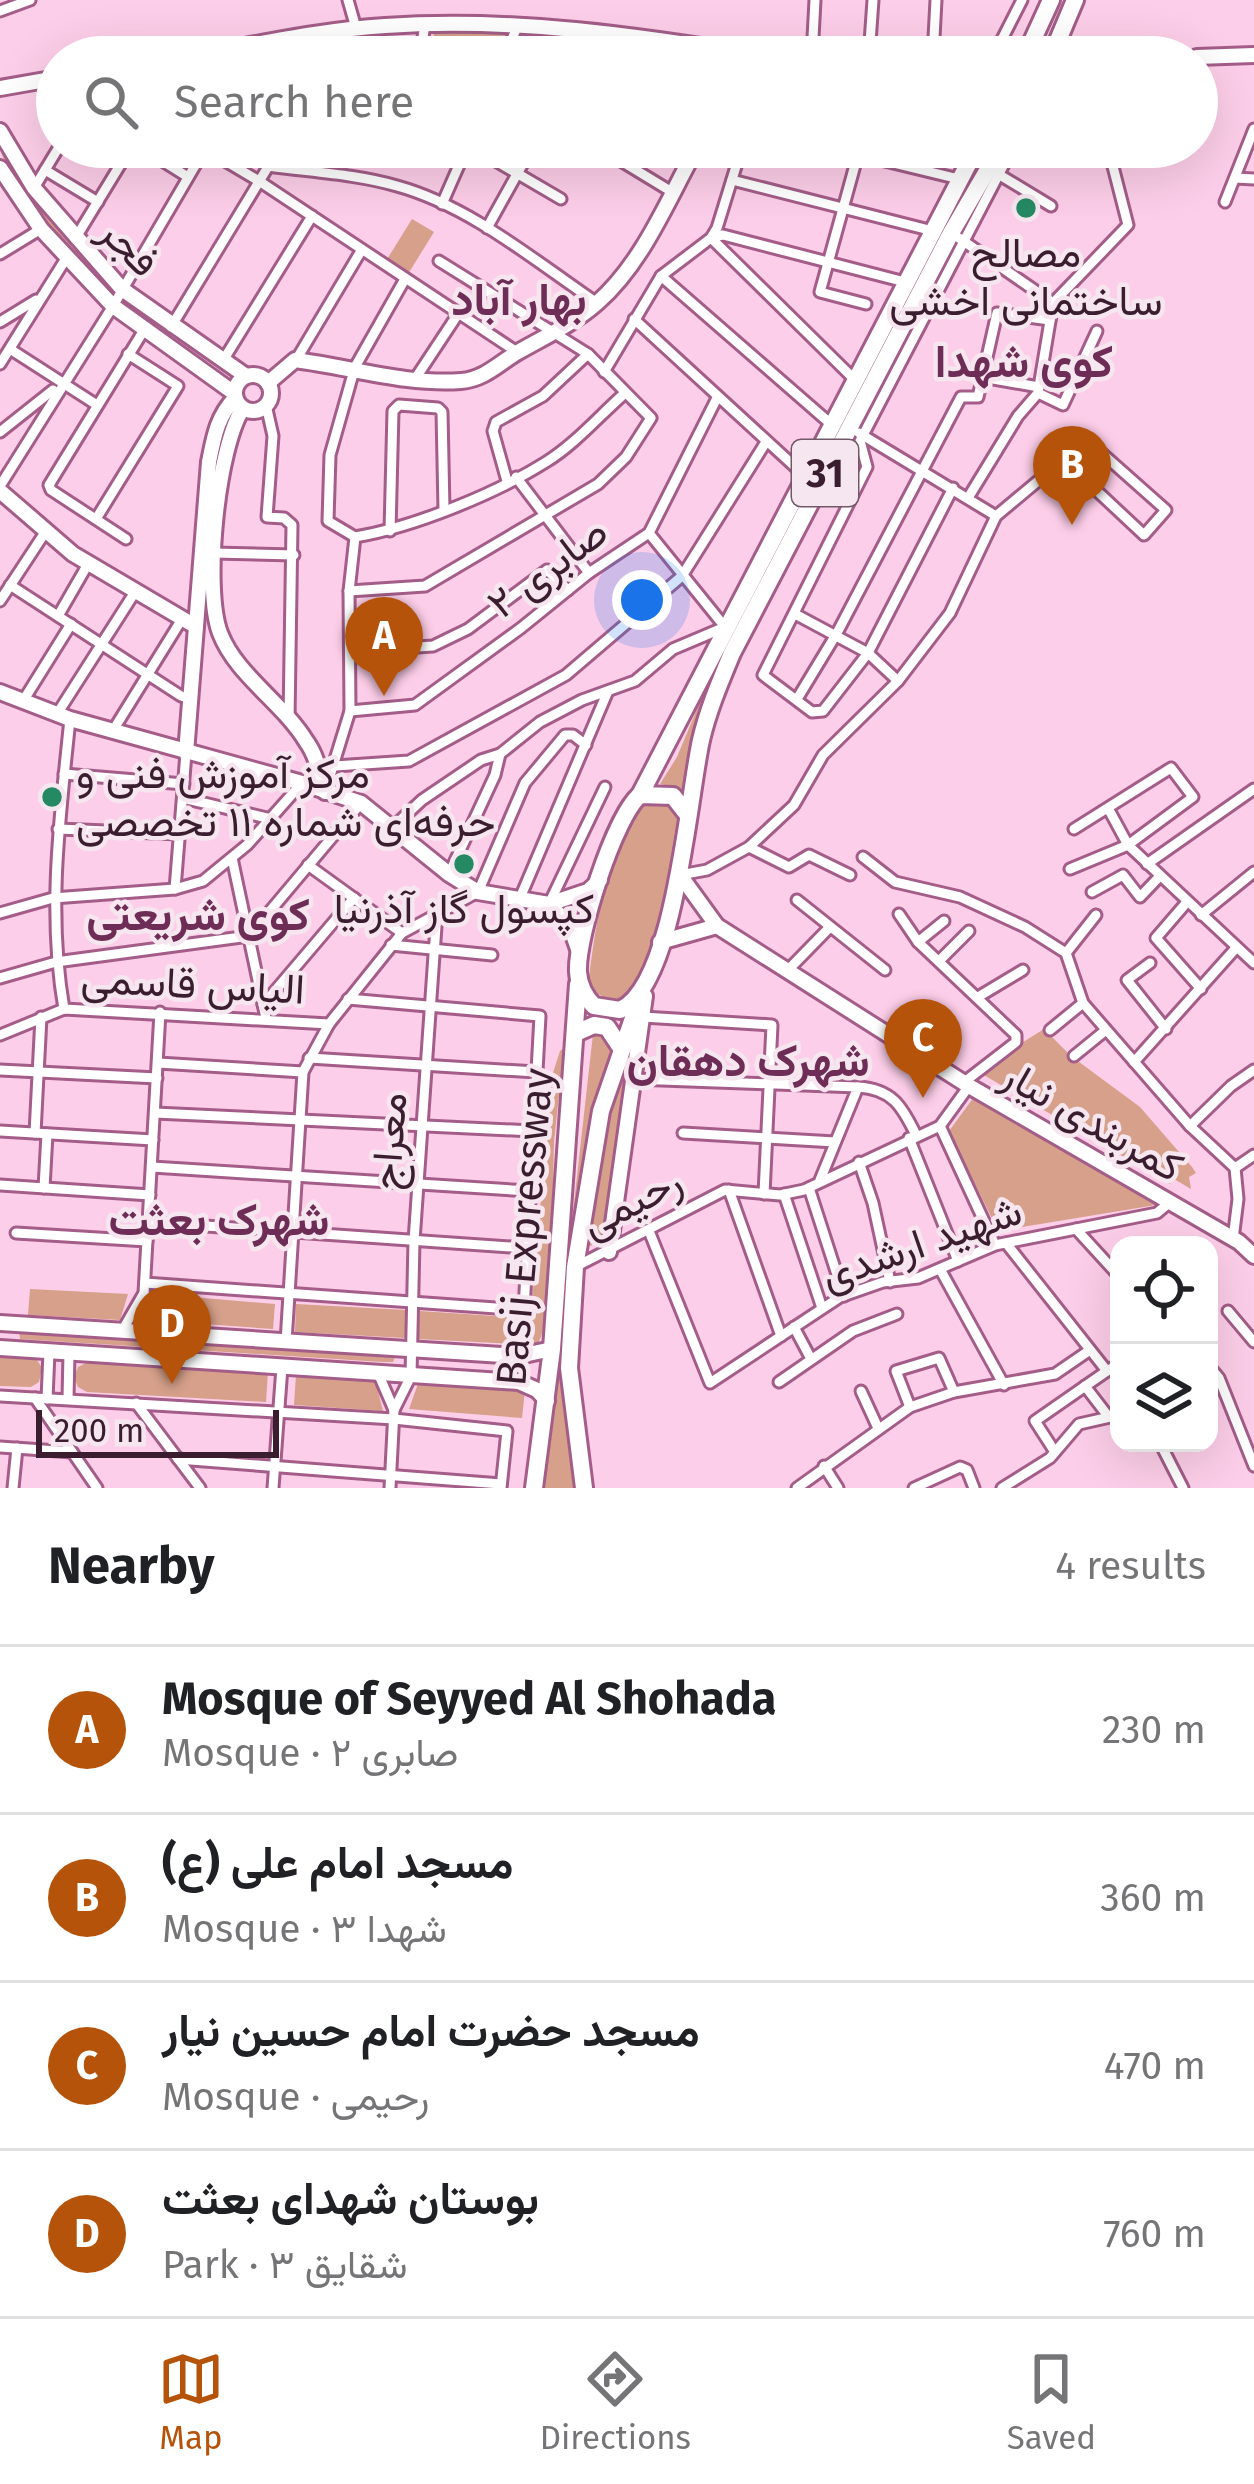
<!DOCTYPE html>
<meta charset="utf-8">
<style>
:root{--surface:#fff;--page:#f2f2f2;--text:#202124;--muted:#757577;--line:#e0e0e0;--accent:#b45309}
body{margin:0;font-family:"Fira Sans",Vazirmatn,sans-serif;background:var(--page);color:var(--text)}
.controls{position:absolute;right:36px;bottom:36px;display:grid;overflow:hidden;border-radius:24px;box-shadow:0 12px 48px #0002}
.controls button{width:108px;height:108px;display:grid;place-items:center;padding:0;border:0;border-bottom:3px solid var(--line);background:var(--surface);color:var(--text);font:60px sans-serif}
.scale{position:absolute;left:36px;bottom:30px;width:243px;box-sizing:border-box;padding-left:12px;border:6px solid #3a1d2f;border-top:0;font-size:33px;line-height:42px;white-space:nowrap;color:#3a1d2f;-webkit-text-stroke:9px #f6e6ef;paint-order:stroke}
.you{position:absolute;left:642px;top:600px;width:42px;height:42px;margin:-30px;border:9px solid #fff;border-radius:50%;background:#1a73e8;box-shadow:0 0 0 18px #1a73e833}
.badge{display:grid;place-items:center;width:78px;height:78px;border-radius:50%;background:var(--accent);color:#fff;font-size:39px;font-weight:700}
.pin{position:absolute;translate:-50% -99px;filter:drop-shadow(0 3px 6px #0008)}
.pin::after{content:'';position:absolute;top:63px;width:42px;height:36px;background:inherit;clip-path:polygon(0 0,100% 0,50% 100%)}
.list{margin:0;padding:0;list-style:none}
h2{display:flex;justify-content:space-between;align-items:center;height:156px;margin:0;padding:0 48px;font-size:51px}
h2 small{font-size:39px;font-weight:400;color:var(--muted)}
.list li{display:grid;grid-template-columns:78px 1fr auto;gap:36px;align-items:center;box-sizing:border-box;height:168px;padding:0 48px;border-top:3px solid var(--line)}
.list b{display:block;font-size:45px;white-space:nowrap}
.list p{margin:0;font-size:39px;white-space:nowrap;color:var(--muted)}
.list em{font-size:39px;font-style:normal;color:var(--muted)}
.icon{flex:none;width:66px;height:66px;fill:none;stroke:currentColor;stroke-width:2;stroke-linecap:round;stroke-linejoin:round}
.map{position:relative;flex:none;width:1254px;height:1488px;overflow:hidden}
.search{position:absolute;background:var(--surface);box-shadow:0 12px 48px #0002;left:36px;right:36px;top:36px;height:132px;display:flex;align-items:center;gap:30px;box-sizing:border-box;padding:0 42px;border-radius:66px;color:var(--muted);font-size:45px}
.sheet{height:828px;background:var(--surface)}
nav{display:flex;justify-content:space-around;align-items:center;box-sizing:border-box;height:168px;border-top:3px solid var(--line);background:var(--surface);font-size:33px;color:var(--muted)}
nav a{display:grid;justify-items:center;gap:6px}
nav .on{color:var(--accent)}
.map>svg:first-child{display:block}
.green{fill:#d6a08a}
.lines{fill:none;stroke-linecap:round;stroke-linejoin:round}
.street-casing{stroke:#a35d88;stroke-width:15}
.secondary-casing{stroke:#a35d88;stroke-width:20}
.highway-casing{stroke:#a35d88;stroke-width:22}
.street{stroke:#fff;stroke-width:9}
.secondary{stroke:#fff;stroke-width:14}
.highway{stroke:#fff;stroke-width:16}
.poi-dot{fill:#258a64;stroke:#f6e6ef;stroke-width:4.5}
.labels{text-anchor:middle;stroke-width:9;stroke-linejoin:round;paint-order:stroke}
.shield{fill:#f6e6ef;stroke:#725969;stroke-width:3}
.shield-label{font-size:39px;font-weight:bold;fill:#3a1d2f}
.street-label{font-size:42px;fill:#3a1d2f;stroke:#f6e6ef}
.poi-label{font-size:42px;fill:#3a1d2f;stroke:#f6e6ef}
.neighbourhood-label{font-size:45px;font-weight:bold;fill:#6d2d56;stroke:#f6e6ef}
</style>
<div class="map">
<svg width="1254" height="1488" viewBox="0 0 1254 1488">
<rect width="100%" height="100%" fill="#fdcee9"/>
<g class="green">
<path d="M434,33h68l8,3 -7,21h-27l-18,-10 -28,10z"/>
<path d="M0,144c30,55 73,103 117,147l-3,2c-29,-20 -114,-115 -114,-149z"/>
<path d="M412,219l22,13 -26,42 -22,-13z"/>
<path d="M896,317l-137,266 -73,207 -26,-6 17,-27 35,-84z"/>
<path d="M650,801l19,1 11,17c1,33 -25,145 -45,170 -6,8 -17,11 -26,12l-17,-11 -3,-10c5,-44 20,-158 61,-179z"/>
<path d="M1044,1029l27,27 69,51 52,60 4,6 -7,4 2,12 -17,-10 -4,5 -193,-113z"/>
<path d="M597,1032l19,14 -16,46 -21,96 -8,63 6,237h-35l51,-454z"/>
<path d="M637,1033l-32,206 -17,8 20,-127z"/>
<path d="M564,1048l-10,94 -3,125c-9,26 0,55 -14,78l-19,1 13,-34 21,-236 8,-25z"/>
<path d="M974,1097l183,105 -1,3 -158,26 -49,-100z"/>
<path d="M30,1289l98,5 -8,26 -92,-5z"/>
<path d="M157,1294l118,10 -2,25 -111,-8z"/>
<path d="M296,1304l110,6 -1,28 -110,-6z"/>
<path d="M420,1311l103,7 -7,26 -99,-5z"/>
<path d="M19,1331l373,23 3,3 -2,5h-11l-362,-23z"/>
<path d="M0,1355l37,5 5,8 -3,14 -8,5 -31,-1z"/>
<path d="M88,1362l180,9 -2,31 -179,-10 -9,-5 -4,-10 4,-10z"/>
<path d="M296,1375l79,5 8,31 -89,-6z"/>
<path d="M419,1381l88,4 18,5 -3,28 -113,-9z"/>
</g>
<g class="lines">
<defs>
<g id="street">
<path d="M348,0l8,28"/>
<path d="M0,11l30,-11"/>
<path d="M316,57l5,-23"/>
<path d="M420,57l5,-33"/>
<path d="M505,57l13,-33"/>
<path d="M580,57l13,-26"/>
<path d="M812,57l3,-57"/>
<path d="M869,57l4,-57"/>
<path d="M933,57l3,-57"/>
<path d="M993,57l29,-57"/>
<path d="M140,147l48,30"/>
<path d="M472,147l89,52"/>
<path d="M598,147l74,45"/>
<path d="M827,147l132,32"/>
<path d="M860,147l-40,145 46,12"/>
<path d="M205,149l54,32 258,171"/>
<path d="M268,166c42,6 88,8 129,20 73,20 138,75 200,117"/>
<path d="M45,170l53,32"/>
<path d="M998,174l53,32"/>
<path d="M1235,178l19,1"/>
<path d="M732,180l201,51"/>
<path d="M34,188l25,-41"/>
<path d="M1225,202l29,-73"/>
<path d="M442,204l25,-57"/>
<path d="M487,228l45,-81"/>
<path d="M713,237l10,-2 182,47"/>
<path d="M711,238l144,142"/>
<path d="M959,238l94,65"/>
<path d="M75,239l56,-92"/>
<path d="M0,254l41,-25"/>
<path d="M661,276l171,149"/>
<path d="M1053,303l75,-78 -20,-78"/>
<path d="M634,319l170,156"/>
<path d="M0,322l36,-22"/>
<path d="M171,327l109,-180"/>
<path d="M10,349l87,56"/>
<path d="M224,359l88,-143"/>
<path d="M296,360l65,-109"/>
<path d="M0,364l67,-107"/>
<path d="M604,372l57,-96 50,-38 6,-10 25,-81"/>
<path d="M982,377l57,10"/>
<path d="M415,379l43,-65"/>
<path d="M1038,393l25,12 34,-74"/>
<path d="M266,405l7,31 -6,81 17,1 8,7 -3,194"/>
<path d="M0,432l53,-42"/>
<path d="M859,433l137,83"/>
<path d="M516,477l73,96"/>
<path d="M507,481l-14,-50 3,-9 47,-26 45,-42"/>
<path d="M0,486l113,-180 93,-159"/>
<path d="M953,488l-85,165 -45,58 -11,1 -49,-37 104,-208 -7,-26 153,-294"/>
<path d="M968,498l50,-82 20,-23 15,-90"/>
<path d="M96,519l82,-133 -50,-32"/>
<path d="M390,531l3,-120 6,-6 39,3 4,4 2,98"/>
<path d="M355,537l-27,-16 2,-66 25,-88 50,-88"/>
<path d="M126,539l-75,-49 -2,-5 95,-155"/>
<path d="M214,553l80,2"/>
<path d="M10,585l171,111 10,3"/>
<path d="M349,591l76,-5 173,-102 28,-27 25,-39 -63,-64 -149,-93"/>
<path d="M0,601l46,-70"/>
<path d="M795,614l73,39 30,28"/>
<path d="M58,616l30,-52"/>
<path d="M352,651l81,-5 35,-17 79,-59 21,20"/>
<path d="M797,699l40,-66 124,-236h17l19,-84 53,7"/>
<path d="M23,701l48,-77"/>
<path d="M350,711l65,-6 106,-77 68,-55 60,-40 68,-135"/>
<path d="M57,714l78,-122"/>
<path d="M112,732l70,-113"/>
<path d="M335,766l74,-5 157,-86 116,-99 84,-134"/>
<path d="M64,774l120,10"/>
<path d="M325,792l25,-81 -1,-120 6,-54c59,-10 140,-43 191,-75 28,-17 53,-46 78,-68"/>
<path d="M183,798l88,21"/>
<path d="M393,827l29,-27 59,-40 19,-6 40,-32 42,-22 53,-19 38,-32 52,-22 -76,-94"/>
<path d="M58,829l121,5"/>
<path d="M1074,829l97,-61 22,29 -65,48 -20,-37"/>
<path d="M749,847l40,20 20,-12 41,20"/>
<path d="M863,857l32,25 65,15 65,30 41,26 17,50 107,123 45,42 3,31 -5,40"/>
<path d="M232,858l34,160"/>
<path d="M1147,864l107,-75"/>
<path d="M308,865l94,68"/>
<path d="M1070,869l58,-24 126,118"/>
<path d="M449,874l46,-99 5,-21"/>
<path d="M680,875l27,-5 42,-23 45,-42 29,-50 75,-74 52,-68 46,-97 91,-76 79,70 -22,25 -79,-74"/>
<path d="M175,889l11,-136"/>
<path d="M1092,892l31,-17 17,22 20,-21"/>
<path d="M520,898l88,-207"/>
<path d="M797,900l88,70"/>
<path d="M1187,902l-31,36 45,51"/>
<path d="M549,904l56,-117"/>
<path d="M0,913l53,-15 122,-9 28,-8 44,-36 55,-62"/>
<path d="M899,914l19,28 98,93v7l-53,41"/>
<path d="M1201,915l53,-43"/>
<path d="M918,942l26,-21"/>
<path d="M391,945l101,10"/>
<path d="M1066,953l30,-38"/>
<path d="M940,960l29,-29"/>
<path d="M1150,963l-23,17 39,49"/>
<path d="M788,970l42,-43"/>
<path d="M0,978l56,-16 193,-26 112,-133"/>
<path d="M978,997l45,-27"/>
<path d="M263,1005l91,-107"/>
<path d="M64,1009c-17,-98 -4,-192 6,-290"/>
<path d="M643,1017l129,8 -8,169"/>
<path d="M1050,1030l33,-27"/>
<path d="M0,1035l64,-26 265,15 73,-91 76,-41 47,-109 40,-48h8l13,10"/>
<path d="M1074,1056l32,-26"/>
<path d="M309,1058l227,14"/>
<path d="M1134,1062l102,-114"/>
<path d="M158,1063l145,9"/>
<path d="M0,1070l157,8"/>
<path d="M634,1079l224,8 -38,93"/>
<path d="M858,1087c34,2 44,19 58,48"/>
<path d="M155,1113l378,18"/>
<path d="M940,1126l55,119"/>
<path d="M1190,1126l41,-40 23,-16"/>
<path d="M0,1131l153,9"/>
<path d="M35,1133l6,-116"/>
<path d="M683,1133l152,9"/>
<path d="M909,1138l49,123"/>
<path d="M859,1162l14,41 17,79"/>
<path d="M152,1167l377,24"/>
<path d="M1235,1168l19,-13"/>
<path d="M0,1185l150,10"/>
<path d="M44,1188l3,-54"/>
<path d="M809,1188l35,108"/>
<path d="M729,1190l52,146"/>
<path d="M784,1194l38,114"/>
<path d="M148,1222l378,26"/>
<path d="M1076,1229l43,47"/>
<path d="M649,1231l61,152 130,-86 43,-15 35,-4 77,-33 162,-32 13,-11"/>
<path d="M16,1233l131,8"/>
<path d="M1006,1243l101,128 12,-7"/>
<path d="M575,1267l150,-77 55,5 24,-5 136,-64 29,-40"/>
<path d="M940,1269l64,116"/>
<path d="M145,1283l379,27 16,-294 -192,-17"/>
<path d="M144,1293l14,40"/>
<path d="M1228,1311l26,31"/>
<path d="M794,1327l16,30"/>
<path d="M122,1331l22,-38 16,-281"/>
<path d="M286,1342l17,-270 26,-48"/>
<path d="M1209,1366l10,12 35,88"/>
<path d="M378,1373l16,37 -4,78"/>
<path d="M779,1382l74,-51 44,-17"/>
<path d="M1085,1386l23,30"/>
<path d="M861,1391l17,37"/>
<path d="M0,1396l394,23 113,12 -6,57"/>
<path d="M35,1398l62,90"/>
<path d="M47,1399l2,-47"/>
<path d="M68,1399l1,-46"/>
<path d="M136,1403l64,85"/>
<path d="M910,1407l-14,-36 43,-13 15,34"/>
<path d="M394,1410l17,-34 3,-135 23,-329"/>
<path d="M1160,1443l23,45"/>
<path d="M0,1447l72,5"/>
<path d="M1055,1452l-20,-31 72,-50"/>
<path d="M178,1459l323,25"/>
<path d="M824,1466l14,22"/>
<path d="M13,1488l4,-40"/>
<path d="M273,1488l9,-121"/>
<path d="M797,1488l113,-81 44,-15 101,-18 35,-24"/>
<path d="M914,1488l46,-21 7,3 7,18"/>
<path d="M1002,1488l48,-30 29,-34 40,-9"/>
</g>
<g id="secondary">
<path d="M184,57c66,-11 134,-27 201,-31 130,-9 257,10 385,31"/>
<path d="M1197,57l57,-2"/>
<path d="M0,88l57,-10"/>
<path d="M0,131l34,57 88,101 124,87"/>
<path d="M0,168l41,61 72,77 121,87"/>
<circle cx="253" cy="393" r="18"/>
<path d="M268,383l27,-23c55,7 111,25 166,21 24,-2 38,-18 57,-29 28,-16 55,-28 79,-49 46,-40 71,-104 100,-156"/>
<path d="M243,408c-26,40 -40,180 -23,225 16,42 63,70 86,108 11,15 14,33 19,51"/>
<path d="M0,491l73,63 122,72"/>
<path d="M0,692l70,27 232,64 59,20 88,71 29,18 71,12 39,-13 12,-11"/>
<path d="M186,753l23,-291c5,-25 8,-45 26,-64"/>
<path d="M680,875l37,51 252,160 270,156 15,14"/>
<path d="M549,904l21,22 9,26"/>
<path d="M660,942l57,-16"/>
<path d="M609,1252l36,-256"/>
<path d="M0,1323l519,33 33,-7"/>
<path d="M0,1348l519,34 18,8 10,11"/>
</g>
<g id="highway">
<path d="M1025,57l26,-57"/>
<path d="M1051,57l24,-57"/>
<path d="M640,795l337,-648"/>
<path d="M687,814l-14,-18 -33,-1c-26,22 -64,143 -62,177 1,14 6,24 16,34l26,4c55,-25 68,-212 81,-270 7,-30 19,-58 31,-87l219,-420 50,-86"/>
<path d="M576,1033l18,-8 13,2 14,21"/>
<path d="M534,1488l18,-139 26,-365"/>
<path d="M584,1488l-15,-120 6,-101 26,-156 40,-116"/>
</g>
</defs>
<use href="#street" class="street-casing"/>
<use href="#secondary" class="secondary-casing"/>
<use href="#highway" class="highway-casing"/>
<use href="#street" class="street"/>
<use href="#secondary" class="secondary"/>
<use href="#highway" class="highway"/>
</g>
<g class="poi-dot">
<circle cx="1026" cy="208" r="12"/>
<circle cx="52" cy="797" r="12"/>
<circle cx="464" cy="864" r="12"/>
</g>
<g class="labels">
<rect class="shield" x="792" y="440" width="66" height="66" rx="9"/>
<g class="shield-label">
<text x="825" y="487">31</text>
</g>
<g class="street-label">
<text transform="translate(130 246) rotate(45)" y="15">فجر</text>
<text transform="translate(547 567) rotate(-37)" y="15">صابری ۲</text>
<text transform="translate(193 983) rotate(3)" y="15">الیاس قاسمی</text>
<text transform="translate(1093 1120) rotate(30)" y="15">کمربندی نیار</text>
<text transform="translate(388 1141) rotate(-86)" y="15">معراج</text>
<text transform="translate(631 1201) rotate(-27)" y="15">رحیمی</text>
<text transform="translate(524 1227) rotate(-85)" y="15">Basij Expressway</text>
<text transform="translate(921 1242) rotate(-19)" y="15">شهید ارشدی</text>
</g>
<g class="poi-label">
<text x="1026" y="267">مصالح<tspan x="1026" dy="48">ساختمانی اخشی</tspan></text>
<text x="76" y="788" text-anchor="start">مرکز آموزش فنی و<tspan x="76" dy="48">حرفه‌ای شماره ۱۱ تخصصی</tspan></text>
<text x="464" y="923">کپسول گاز آذرنیا</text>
</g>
<g class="neighbourhood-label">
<text x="519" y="315">بهار آباد</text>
<text x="1024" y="377">کوی شهدا</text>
<text x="198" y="930">کوی شریعتی</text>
<text x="748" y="1076">شهرک دهقان</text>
<text x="219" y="1235">شهرک بعثت</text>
</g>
</g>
</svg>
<div class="controls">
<button><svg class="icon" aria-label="locate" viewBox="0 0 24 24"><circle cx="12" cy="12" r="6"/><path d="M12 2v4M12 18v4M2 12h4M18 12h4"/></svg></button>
<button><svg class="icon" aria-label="layers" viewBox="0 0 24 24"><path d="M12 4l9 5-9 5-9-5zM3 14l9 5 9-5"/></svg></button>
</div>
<div class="scale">200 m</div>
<div class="you"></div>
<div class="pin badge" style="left:384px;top:696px">A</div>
<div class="pin badge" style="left:1072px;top:525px">B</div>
<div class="pin badge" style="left:923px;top:1098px">C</div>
<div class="pin badge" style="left:172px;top:1384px">D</div>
<div class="search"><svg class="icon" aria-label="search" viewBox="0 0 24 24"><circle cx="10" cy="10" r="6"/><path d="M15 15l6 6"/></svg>Search here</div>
</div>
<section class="sheet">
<h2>Nearby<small>4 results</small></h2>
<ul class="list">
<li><span class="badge">A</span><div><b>Mosque of Seyyed Al Shohada</b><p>Mosque · صابری ۲</p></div><em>230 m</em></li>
<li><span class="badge">B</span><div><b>مسجد امام علی (ع)</b><p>Mosque · شهدا ۳</p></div><em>360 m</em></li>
<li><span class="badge">C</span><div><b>مسجد حضرت امام حسین نیار</b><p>Mosque · رحیمی</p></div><em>470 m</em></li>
<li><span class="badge">D</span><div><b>بوستان شهدای بعثت</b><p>Park · شقایق ۳</p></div><em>760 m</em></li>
</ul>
</section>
<nav>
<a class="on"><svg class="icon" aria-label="map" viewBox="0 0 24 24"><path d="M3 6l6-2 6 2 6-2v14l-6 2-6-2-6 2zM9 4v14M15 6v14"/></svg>Map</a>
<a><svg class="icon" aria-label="directions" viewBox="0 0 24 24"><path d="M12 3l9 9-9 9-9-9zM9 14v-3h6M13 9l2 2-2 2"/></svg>Directions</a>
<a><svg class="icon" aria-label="saved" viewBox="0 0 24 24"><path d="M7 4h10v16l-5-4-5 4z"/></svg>Saved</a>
</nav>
